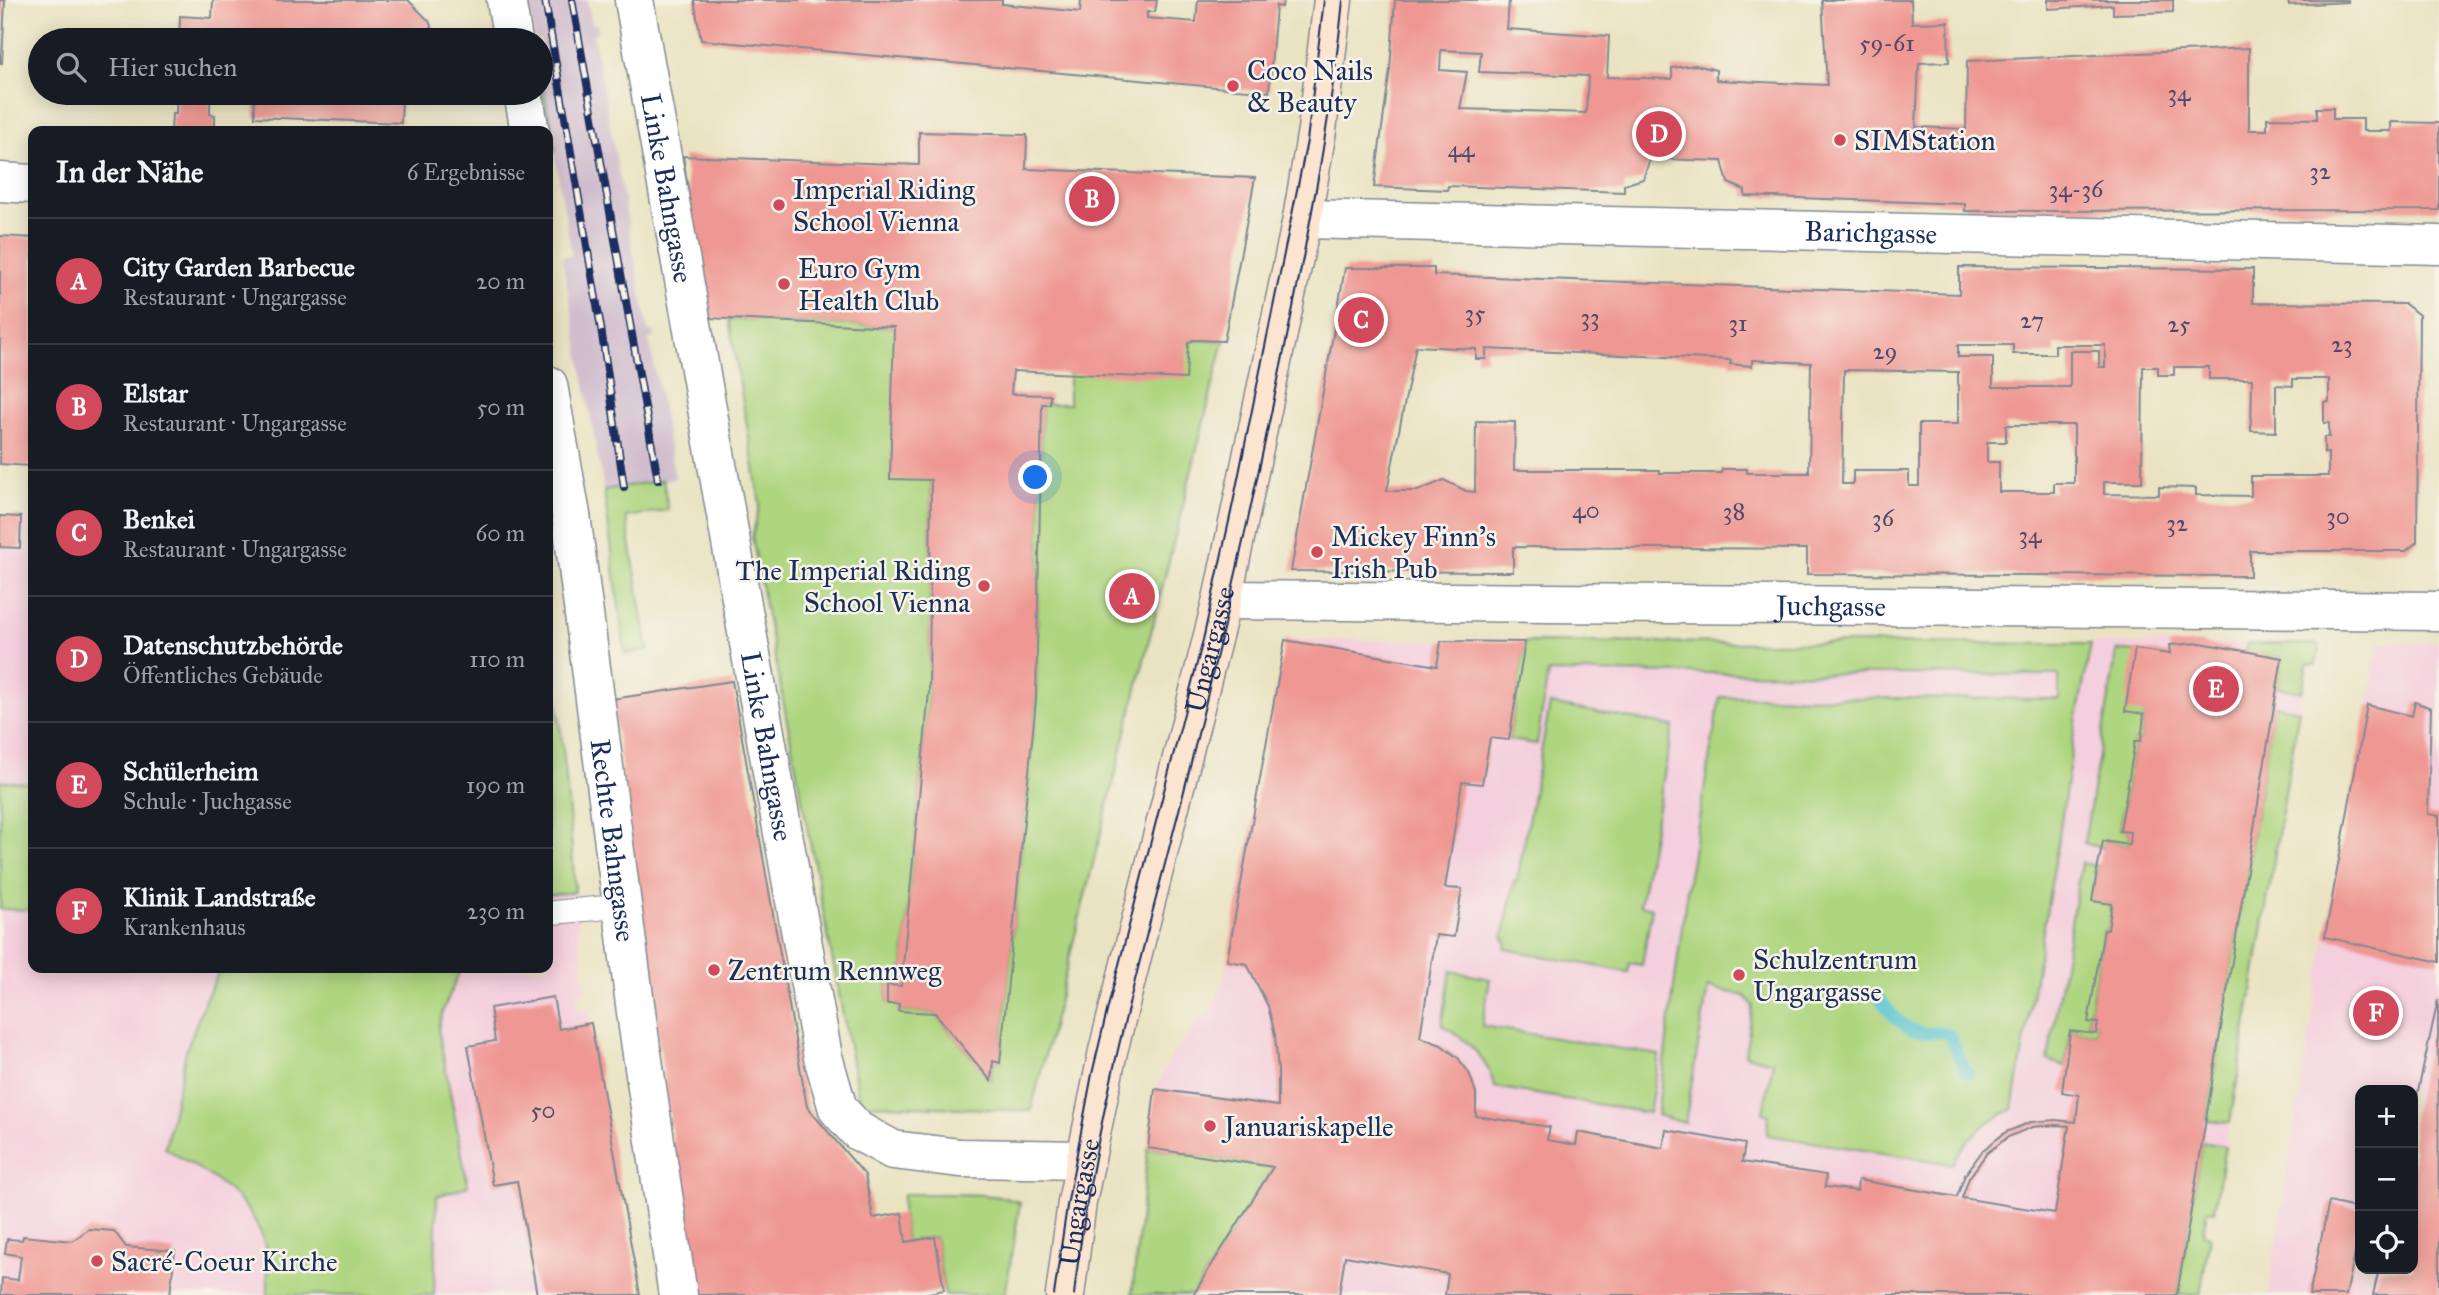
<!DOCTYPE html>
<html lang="de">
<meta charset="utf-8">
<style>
:root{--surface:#171b24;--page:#242831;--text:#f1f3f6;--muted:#9ea1a6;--line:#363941;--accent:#d1495b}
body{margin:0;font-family:"IM FELL Great Primer",serif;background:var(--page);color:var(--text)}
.controls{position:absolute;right:21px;bottom:21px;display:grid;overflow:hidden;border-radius:14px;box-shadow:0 4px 18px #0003}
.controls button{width:63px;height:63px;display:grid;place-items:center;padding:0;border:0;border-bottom:2px solid var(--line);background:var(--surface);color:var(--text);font:35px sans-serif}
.you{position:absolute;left:1036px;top:478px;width:24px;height:24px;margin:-18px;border:5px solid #fff;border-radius:50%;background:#1a73e8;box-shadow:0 0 0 10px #1a73e833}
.badge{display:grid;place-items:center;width:46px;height:46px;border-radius:50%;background:var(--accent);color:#fff;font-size:23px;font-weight:700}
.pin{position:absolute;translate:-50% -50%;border:4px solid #fff;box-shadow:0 2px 7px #0006}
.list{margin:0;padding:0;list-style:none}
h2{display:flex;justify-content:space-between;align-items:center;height:91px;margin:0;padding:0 28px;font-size:30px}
h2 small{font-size:23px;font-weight:400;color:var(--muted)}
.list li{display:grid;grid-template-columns:46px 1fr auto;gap:21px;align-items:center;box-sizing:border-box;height:126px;padding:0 28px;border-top:2px solid var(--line)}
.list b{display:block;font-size:26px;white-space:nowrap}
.list p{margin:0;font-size:23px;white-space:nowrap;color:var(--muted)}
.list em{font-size:23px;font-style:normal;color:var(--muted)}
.icon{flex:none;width:38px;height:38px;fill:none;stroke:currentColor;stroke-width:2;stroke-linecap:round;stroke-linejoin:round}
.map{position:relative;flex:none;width:2439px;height:1295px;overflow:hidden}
.search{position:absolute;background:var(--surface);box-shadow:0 4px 18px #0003;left:28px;top:28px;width:525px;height:77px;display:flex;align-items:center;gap:18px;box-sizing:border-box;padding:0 24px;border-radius:38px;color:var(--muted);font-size:26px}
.panel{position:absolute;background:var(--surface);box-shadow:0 4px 18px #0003;left:28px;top:126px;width:525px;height:847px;border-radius:14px}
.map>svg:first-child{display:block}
.built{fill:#f4cfdd;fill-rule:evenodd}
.industrial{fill:#d0bdcd}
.green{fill:#aed57f;stroke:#64826e;stroke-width:2}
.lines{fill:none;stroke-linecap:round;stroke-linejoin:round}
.stream{stroke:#57c4ce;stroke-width:12}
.building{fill:#ef9893;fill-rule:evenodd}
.service-casing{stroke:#828990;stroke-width:25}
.minor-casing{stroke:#828990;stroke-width:41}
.secondary-casing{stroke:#828990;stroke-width:41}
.service{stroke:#fff;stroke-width:23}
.minor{stroke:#fff;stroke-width:38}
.secondary{stroke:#fce5d0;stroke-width:38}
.tram{stroke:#1b2f5e;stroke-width:2}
.rail-casing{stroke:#1b2f5e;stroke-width:8}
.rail{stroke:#f7f3e8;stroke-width:5;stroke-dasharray:16;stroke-linecap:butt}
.poi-dot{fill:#d1495b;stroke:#f7f3e8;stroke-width:2.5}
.labels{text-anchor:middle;stroke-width:5;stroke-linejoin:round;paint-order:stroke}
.number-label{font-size:24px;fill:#50496b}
.poi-label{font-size:28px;fill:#1b2f5e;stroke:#f7f3e8;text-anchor:start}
.street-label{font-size:28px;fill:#1b2f5e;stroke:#f7f3e8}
</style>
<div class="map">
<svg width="2439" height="1295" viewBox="0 0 2439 1295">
<rect width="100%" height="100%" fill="#f7f3e8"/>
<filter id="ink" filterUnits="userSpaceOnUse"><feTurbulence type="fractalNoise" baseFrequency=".0143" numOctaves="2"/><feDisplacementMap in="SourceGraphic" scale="14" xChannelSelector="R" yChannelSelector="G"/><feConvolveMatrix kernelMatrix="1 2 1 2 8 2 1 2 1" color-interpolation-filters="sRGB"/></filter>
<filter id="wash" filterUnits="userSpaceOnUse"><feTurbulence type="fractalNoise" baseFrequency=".00686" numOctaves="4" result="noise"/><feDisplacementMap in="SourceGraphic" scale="28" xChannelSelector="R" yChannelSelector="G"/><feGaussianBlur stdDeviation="1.57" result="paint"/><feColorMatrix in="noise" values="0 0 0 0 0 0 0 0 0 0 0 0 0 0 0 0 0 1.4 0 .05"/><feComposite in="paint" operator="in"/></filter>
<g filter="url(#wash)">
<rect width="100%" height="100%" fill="#eae3c2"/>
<g class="built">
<path d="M21,517l12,1v450h515v-325l13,74 4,42 11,151 9,81 -9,2 3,17 9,-2 52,287h-469l4,-44 -49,-4 -12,-16 -42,10 -49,-5 -1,4 -15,-1 -2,14 16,3 -3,24 -16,-2 -2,17v-748l20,1z"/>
<path d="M1285,640l1032,4 3,2 -4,19 -9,-1 -93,547 -7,-1 -4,24 7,2 -10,59h-1068l23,-206 18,-36 39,-45 10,-20z"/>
<path d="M2439,642v653h-171l57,-358 54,-294zM2360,1090h53v179h-53z"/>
</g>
<path class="industrial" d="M523,0h64l5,24h5l1,8 -5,2 55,297h5l1,6 -5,2 26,139 -71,12 -42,-233 10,-1 -31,-183v-33h-6l-6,-31 -5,1z"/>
<g class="green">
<path d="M541,73l14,77 -7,1c0,-26 -7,-51 -7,-78z"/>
<path d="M729,319l165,8 37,153 -2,212 -28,294 -14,-1v18l12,1v7l36,2 56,67 2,-19 7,1 36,-362 6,-296h27v-31l119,-30 5,-3 31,1 -193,770 -171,-7 -108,-567 8,-33z"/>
<path d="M663,480l5,30 -42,7 22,133 -23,4 -21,-164z"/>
<path d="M1525,642l566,2 -16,83 -17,116 -45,266c-28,12 -46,28 -61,55l-185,-29 2,-20 -6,-2 10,-51 -28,-7 8,-50 -8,-9 -37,-9 -23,136 -28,-8 31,-233 32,-185 339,2v-24l-511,-3 -11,72 -28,-4z"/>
<path d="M548,643c15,85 21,164 27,249l-27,3z"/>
<path d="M2247,644h70l3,2 -4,19 -9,-1 -5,28 -25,-5 5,-29 -38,-6z"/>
<path d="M2117,650l18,2 9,62 -3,27h-6l-15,89 10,2 -1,13 -25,-4 -2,7 -18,-5z"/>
<path d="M1550,704l123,22 -33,179 12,3 -10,57 -12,-2 -2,9 -123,-23 1,-9 -3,-1 11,-58h3z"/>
<path d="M2274,705l25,5 -69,413 -24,-3z"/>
<path d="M0,781l33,2v122l-4,5 -29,-1z"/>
<path d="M2081,863l17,3 -6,35 20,3 -4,26h-4l-16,91 10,2 -2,11 -26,-3 -5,36 -17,-7z"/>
<path d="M221,968h240l-19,45 -4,16 30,157 -31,10 -3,99h-166c0,-13 0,-26 -1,-39 -7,-56 -59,-81 -102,-108l21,-97 20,-53z"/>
<path d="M1451,971l39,8 -8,47 177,29 -10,58 -154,-26c-9,-30 -26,-46 -53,-62z"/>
<path d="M2202,1142l23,4 -11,65 -7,-1 -4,24 7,2 -10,59h-23z"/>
<path d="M1148,1148l125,19 -80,128h-61z"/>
<path d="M903,1194c29,1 92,-4 117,9l-15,92h-60l-10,-58 -29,5 -4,-29z"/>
</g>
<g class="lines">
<path class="stream" d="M1880,999c12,16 25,33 46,34 10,0 14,-2 23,1 8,14 9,26 19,39"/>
</g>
<g id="blocks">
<g class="building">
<path d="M0,0h5l-3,63h-2z"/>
<path d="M213,0h195l21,21 8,19h-258l1,-24 32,2z"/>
<path d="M694,0h308v4l78,8 1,-12h76l-2,12h-8v6l49,4 2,-22h85l-1,7 -6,-1 -7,86 -568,-52z"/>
<path d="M1395,0h114l-2,29 102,7 -2,41 65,2v-11l24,-3 20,5v10l111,5 -5,-85h89l1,23 36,-1 1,40 -30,1 -3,64 50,2 1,-68 282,-13v82h18v-12l50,1v-11h16v11h30v12h28v-9l48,1v87l-474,1v-7l-220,-8v-6l-17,-7 -6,-22 -63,-2h-9l-7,20 -19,6v7l-176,-6 -1,4 -73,-3 16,-118zM1441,50l40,2 -2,20 109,4 -2,37 -126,-4 7,-37 -27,-2z"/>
<path d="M2048,0h125v12l-60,2v-9l-65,4z"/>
<path d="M2288,0h60v2l-59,3z"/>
<path d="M177,93h33v21l5,1v16h-44l1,-17h4z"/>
<path d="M249,93h165l-12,4 -1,26 -146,-6 -1,-22h-5z"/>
<path d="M919,132l108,3 -1,34 229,9 -31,163 -31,-1 -5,3 -2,36 -173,-8 -2,23 39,1v9h-8l-6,296 -36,363 -7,-2 -2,20 -56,-68 -37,-2 1,-7h-12v-19l14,1 28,-294 2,-212 -41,-1 4,-152 -186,-9 -25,-162 236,9z"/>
<path d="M0,236l33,2v218l-3,10 -30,-2z"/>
<path d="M1959,267l294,2v34l152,1 14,11 -2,227 -11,9h-156v25l-443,-2v-25l-294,-2v25l-222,-1 54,-303h89v7l525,19zM1958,345h55v9h42v-9h50v22h-6v-16h-29v36h-77v-30h-35zM1416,346l60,3v10h10v-10l245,11 -1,4 22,2v-6l59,3 -2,110h-62v-4h-25l-1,4h-61v-3h-146l1,-48 -39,-1 -1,71 -9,-1 -22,-11 -26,11h-31zM2143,367h15v8h16v-8h35v12h43l-1,52 25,1v-47l17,1v-7h36v23h-5v21h5v14h-5v16h4v23h-77v20l-55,-1v-7l-37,-1v8l-55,-1v-12h38zM1844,370l114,2v52h-39v62h-10v-15h-56v13h-11zM2006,425h68v58h-20v9h-55v-30h-12v-20h19z"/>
<path d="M0,516l21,1 -1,31 -20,-1z"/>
<path d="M1285,640l152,26 4,-25 84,1 -16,98 -19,-2 -8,46 -20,-2 -17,106 17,1 -8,48 -18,-2 -16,102 21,8 17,13 11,15 7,20v23l74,11 -3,13 29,5 2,-13 85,16 3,-18 79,14 -3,18 84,13 -1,12 32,4 1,-11 99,17 8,-22 18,-25 23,-18 25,-10 24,-2 21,2 3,-27 -17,-3 8,-61 26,3 2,-11 -10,-1 16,-92h4l4,-26 -20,-3 6,-35 5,-25 26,4 1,-13 -10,-1 15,-90h6l3,-27 -19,-3 10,-62 35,5 -1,-9 32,-2 81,15 -105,637h-732l3,-21 -103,-18 -6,39h-146l80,-128 -125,-19 7,-59 123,17v-35l-3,-36 -7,-29 -21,-42 -20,-3zM2055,1125l14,1 -14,87 -93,-15 7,-20 18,-25 21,-16 24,-10z"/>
<path d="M732,681l75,426 58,68 8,43 29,-5 4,29 29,-5 9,53 -25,5h-225l-82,-596z"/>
<path d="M2415,702l16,6 -3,106 11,2v146l-114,-25 42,-232 45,11z"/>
<path d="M553,997l6,32 32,-6 49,272h-103l-20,-114 -24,4 -25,-139 27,-5 -5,-33z"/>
<path d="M2438,1000l1,295h-66l6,-26h34v-155z"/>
<path d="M2329,1202l31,7v22l-14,64h-37z"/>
<path d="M89,1229l25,2 12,16 49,4 -5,44h-169l1,-17 16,2 3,-24 -16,-3 2,-14 15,1 1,-4 49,5z"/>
</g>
</g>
</g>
<g filter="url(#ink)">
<use href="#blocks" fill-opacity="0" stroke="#828990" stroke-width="2"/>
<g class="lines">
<defs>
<path id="service" d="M548,913l74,-7"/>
<g id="minor">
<path d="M506,0l7,40"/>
<path id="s1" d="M634,0l189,1057 15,52 20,22 35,19 67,8 125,2"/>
<path d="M523,93l7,38"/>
<path d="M0,182l33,2"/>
<path id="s2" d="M1302,219l1137,26"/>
<path id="s3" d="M548,385l23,130 67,512 40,268"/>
<path id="s4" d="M1222,600l1217,11"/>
</g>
<g id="secondary">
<path id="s5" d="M1065,1295l12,-93 31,-151 114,-451 80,-381 15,-89 16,-130"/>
</g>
</defs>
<use href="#service" class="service-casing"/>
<use href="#minor" class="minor-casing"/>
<use href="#secondary" class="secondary-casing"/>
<use href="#service" class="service"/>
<use href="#minor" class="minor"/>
<use href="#secondary" class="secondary"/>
<g class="tram">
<path d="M1054,1295l13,-89 25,-132 16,-67 95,-367 30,-137 74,-362 17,-141"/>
<path d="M1074,1295c19,-171 66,-334 109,-500 36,-144 69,-289 99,-434 25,-120 49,-239 61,-361"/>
</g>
<defs>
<g id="rail">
<path d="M545,0l56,328 23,159"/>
<path d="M572,0l86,480"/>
</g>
</defs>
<use href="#rail" class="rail-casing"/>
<use href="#rail" class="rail"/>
</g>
</g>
<g class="poi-dot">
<circle cx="1233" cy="86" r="7"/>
<circle cx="1840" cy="140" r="7"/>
<circle cx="779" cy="205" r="7"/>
<circle cx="784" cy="284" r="7"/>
<circle cx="1317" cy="552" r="7"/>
<circle cx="984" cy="586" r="7"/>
<circle cx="714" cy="970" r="7"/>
<circle cx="1739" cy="975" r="7"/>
<circle cx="1210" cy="1126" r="7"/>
<circle cx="97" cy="1261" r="7"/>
</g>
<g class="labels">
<g class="number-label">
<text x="1887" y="51">59-61</text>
<text x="2179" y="101">34</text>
<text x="1461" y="157">44</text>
<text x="2320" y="179">32</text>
<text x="2076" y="197">34-36</text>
<text x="1475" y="321">35</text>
<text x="1590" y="325">33</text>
<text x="2032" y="328">27</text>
<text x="1738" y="331">31</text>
<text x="2179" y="332">25</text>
<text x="2342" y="352">23</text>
<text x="1885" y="359">29</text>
<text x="1586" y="518">40</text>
<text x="1734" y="519">38</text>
<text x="2338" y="524">30</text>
<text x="1883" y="526">36</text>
<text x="2177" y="531">32</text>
<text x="2030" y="543">34</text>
<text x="543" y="1118">50</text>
</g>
<g class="poi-label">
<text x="1247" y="80">Coco Nails<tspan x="1247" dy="32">&amp; Beauty</tspan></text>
<text x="1854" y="150">SIMStation</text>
<text x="793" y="199">Imperial Riding<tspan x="793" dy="32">School Vienna</tspan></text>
<text x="798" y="278">Euro Gym<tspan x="798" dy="32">Health Club</tspan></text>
<text x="1331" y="546">Mickey Finn's<tspan x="1331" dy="32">Irish Pub</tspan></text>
<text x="970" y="580" text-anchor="end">The Imperial Riding<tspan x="970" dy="32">School Vienna</tspan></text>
<text x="1753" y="969">Schulzentrum<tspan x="1753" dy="32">Ungargasse</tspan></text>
<text x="728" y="980">Zentrum Rennweg</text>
<text x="1224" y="1136">Januariskapelle</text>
<text x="111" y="1271">Sacré-Coeur Kirche</text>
</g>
<g class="street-label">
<text dy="10" stroke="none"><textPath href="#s1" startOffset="191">Linke Bahngasse</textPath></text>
<text dy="10" stroke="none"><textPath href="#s2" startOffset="569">Barichgasse</textPath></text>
<text dy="10" stroke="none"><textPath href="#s4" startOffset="609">Juchgasse</textPath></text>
<text dy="10" stroke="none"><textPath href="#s5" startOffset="662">Ungargasse</textPath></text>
<text dy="10" stroke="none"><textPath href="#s1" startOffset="758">Linke Bahngasse</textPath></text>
<text dy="10" stroke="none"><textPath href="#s3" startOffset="460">Rechte Bahngasse</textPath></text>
<text dy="10" stroke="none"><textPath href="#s5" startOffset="94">Ungargasse</textPath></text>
</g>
</g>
</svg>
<div class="controls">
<button>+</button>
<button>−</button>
<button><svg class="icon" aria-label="locate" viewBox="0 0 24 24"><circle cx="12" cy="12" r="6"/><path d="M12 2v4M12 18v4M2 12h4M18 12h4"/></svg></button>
</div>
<div class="you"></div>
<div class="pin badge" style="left:1132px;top:596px">A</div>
<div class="pin badge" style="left:1092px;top:199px">B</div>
<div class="pin badge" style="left:1361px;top:320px">C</div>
<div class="pin badge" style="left:1659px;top:134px">D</div>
<div class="pin badge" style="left:2216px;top:689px">E</div>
<div class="pin badge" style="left:2376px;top:1013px">F</div>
<div class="search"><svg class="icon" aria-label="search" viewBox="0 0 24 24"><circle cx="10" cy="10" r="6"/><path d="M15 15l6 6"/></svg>Hier suchen</div>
<section class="panel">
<h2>In der Nähe<small>6 Ergebnisse</small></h2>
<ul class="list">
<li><span class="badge">A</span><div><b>City Garden Barbecue</b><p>Restaurant · Ungargasse</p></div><em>20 m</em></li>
<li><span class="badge">B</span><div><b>Elstar</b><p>Restaurant · Ungargasse</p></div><em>50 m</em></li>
<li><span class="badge">C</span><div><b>Benkei</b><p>Restaurant · Ungargasse</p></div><em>60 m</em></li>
<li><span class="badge">D</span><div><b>Datenschutzbehörde</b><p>Öffentliches Gebäude</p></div><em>110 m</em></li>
<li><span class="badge">E</span><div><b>Schülerheim</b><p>Schule · Juchgasse</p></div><em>190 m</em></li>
<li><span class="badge">F</span><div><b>Klinik Landstraße</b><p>Krankenhaus</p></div><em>230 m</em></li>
</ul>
</section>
</div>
